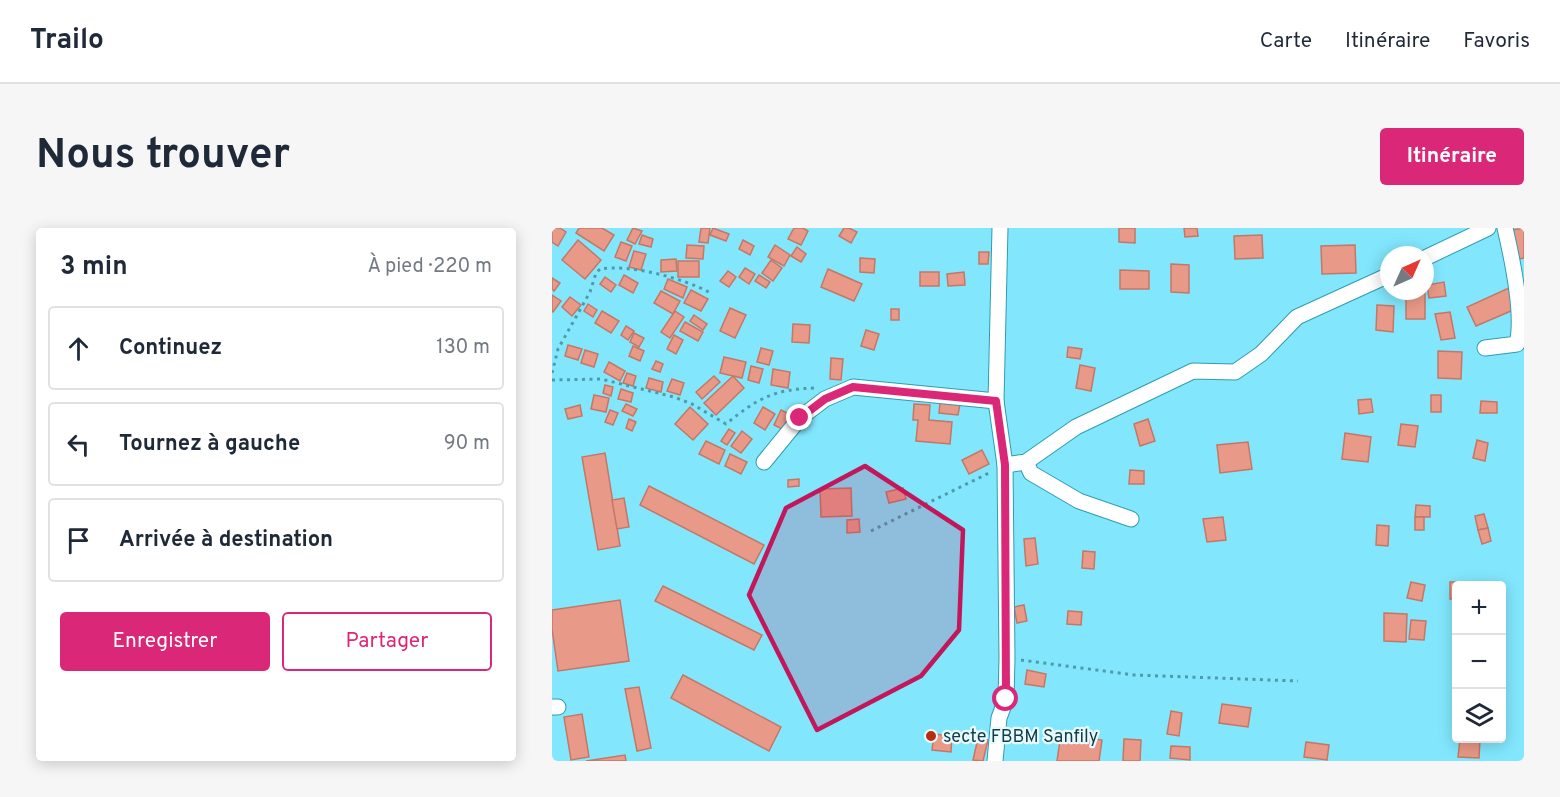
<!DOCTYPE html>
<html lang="fr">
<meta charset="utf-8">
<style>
:root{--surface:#fff;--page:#f6f6f7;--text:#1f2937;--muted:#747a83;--line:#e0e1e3;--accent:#db2777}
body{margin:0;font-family:Overpass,sans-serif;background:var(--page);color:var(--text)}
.controls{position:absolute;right:18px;bottom:18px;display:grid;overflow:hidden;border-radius:6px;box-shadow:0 3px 15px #0003}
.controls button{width:54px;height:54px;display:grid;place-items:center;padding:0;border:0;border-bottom:2px solid var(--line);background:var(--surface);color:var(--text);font:30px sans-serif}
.compass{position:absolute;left:828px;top:18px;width:54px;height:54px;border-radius:50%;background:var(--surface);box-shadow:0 3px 15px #0003;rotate:45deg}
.stop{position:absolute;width:18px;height:18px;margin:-14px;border:4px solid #db2777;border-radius:50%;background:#fff}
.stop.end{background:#db2777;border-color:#fff;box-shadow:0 2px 6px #0008}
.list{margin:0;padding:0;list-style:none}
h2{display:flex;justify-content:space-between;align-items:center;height:78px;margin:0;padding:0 24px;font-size:26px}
h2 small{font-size:20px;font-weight:400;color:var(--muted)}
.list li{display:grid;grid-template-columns:39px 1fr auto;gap:18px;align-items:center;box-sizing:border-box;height:84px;margin:0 12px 12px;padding:0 12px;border:2px solid var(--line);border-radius:6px}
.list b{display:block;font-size:22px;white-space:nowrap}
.list em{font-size:20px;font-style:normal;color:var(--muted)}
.actions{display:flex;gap:12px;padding:18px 24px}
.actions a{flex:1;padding:14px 0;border:2px solid var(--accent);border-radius:6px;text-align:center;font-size:21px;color:var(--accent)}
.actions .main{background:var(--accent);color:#fff}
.icon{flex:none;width:33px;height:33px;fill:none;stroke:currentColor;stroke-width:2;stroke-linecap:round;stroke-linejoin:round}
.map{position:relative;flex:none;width:972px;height:533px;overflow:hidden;border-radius:6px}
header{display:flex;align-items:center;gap:36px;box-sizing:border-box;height:84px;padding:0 30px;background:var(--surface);border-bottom:2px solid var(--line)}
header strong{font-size:28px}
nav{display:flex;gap:33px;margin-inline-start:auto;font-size:21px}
.intro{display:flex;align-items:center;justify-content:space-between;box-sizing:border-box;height:144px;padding:0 36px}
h1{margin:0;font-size:42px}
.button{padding:15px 27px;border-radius:6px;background:var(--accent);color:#fff;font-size:21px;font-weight:700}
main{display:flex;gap:36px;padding:0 36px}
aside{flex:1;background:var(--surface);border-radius:6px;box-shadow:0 3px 15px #0003}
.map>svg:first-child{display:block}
.building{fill:#e89987;stroke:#c37867;stroke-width:1.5}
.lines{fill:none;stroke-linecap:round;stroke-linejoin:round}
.minor-casing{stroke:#2f9cb1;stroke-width:17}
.path{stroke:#4f9aaa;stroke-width:3;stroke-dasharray:3 4.5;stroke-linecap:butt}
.minor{stroke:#fff;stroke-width:15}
.route{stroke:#db2777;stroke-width:8}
.marked{fill:#c2185b;fill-opacity:0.2;stroke:#c2185b;stroke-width:4.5;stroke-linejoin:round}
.poi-dot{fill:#b82d0e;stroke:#e8fafe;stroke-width:2}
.labels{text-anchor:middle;stroke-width:4.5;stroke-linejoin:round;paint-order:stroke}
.poi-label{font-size:18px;fill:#103d46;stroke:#e8fafe;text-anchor:start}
</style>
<header>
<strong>Trailo</strong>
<nav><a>Carte</a><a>Itinéraire</a><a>Favoris</a></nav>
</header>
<div class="intro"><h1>Nous trouver</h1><a class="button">Itinéraire</a></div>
<main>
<aside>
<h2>3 min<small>À pied · 220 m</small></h2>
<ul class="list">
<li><svg class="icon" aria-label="ahead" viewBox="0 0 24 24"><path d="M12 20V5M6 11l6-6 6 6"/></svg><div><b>Continuez</b></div><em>130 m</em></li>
<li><svg class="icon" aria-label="left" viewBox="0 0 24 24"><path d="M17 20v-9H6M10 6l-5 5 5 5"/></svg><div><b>Tournez à gauche</b></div><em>90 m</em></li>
<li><svg class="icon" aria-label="arrive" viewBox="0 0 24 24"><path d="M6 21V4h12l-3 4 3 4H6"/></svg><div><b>Arrivée à destination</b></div></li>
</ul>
<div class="actions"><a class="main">Enregistrer</a><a>Partager</a></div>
</aside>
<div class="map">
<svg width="972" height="533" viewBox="0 0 972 533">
<rect width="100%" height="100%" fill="#82e7fd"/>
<g class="building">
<path d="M0,0h8l6,4 -8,14 -6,-4z"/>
<path d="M27,0h23l12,7 -10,16 -28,-18z"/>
<path d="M81,0l9,3 -7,13 -8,-4z"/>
<path d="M149,0h9l-2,15 -9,-1z"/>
<path d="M161,0l16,6 -3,7 -16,-6z"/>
<path d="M242,0h9l5,3 -7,14 -13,-6z"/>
<path d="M292,0h5l8,4 -6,11 -12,-7z"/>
<path d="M567,0h16v15l-16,-1z"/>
<path d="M632,0h13l1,8 -13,1z"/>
<path d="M972,0v30l-5,1 -7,-29z"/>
<path d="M90,7l11,4 -2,8 -12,-3z"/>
<path d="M710,7l1,23 -28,1 -1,-23z"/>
<path d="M26,12l23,20 -16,19 -23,-19z"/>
<path d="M191,12l11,6 -4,9 -11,-6z"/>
<path d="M69,14l11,4 -6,15 -11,-4z"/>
<path d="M135,17l17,1 -1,13 -17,-1z"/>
<path d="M223,17l15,10 -6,11 -16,-9z"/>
<path d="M803,17l1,28 -34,1 -1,-28z"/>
<path d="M245,19l9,7 -5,8 -10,-6z"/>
<path d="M82,23l12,3 -5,16 -12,-3z"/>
<path d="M427,24h10l-1,12h-9z"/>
<path d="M308,30l15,1 -1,14 -14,-1z"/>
<path d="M124,31l1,12 -16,1v-12z"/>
<path d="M219,32l11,8 -9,13 -11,-8z"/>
<rect x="126" y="33" width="21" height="16"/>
<path d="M619,36l18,1v28l-18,-1z"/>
<path d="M193,40l10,6 -6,10 -10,-7z"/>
<path d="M276,41l34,15 -8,17 -33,-14z"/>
<path d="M568,42l29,1v18h-29z"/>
<path d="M176,43l8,6 -7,10 -9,-6z"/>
<rect x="368" y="44" width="19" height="14"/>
<path d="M412,44l1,13 -17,1 -1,-12z"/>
<path d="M72,47l14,8 -5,10 -14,-8z"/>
<path d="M207,47l11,7 -4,6 -11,-7z"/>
<path d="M53,49l11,8 -5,7 -11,-8z"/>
<path d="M0,50l8,5 -6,8 -2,-2z"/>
<path d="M116,51l19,8 -4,11 -19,-9z"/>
<path d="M892,54l2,14 -17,2 -2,-13z"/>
<path d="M873,59v32h-19v-28h19z"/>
<path d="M959,59l7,21 -42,18 -9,-19z"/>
<path d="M139,62l17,9 -7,12 -17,-8z"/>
<path d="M109,63l19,10 -7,13 -19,-11z"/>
<path d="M0,67l9,6 -8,11 -1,-1z"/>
<path d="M18,69l11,8 -9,11 -10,-9z"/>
<path d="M36,76l9,6 -4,7 -9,-6z"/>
<path d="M825,77l17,1 -1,26 -17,-2z"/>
<path d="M178,80l16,7 -11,23 -15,-7z"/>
<rect x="339" y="81" width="8" height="11"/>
<path d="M50,83l17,10 -8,12 -16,-10z"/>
<path d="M123,83l9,6 -14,21 -9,-6z"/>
<path d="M898,84l5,26 -14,2 -6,-26z"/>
<path d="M142,87l13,9 -4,6 -13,-9z"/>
<path d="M133,94l18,10 -5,9 -18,-10z"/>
<path d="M241,96l17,1 -1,18 -17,-1z"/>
<path d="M74,98l8,5 -6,9 -7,-5z"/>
<path d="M314,102l13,4 -5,16 -13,-4z"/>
<path d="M82,105l10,5 -5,9 -9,-5z"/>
<path d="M122,107l9,5 -7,14 -9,-5z"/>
<path d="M16,117l14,4 -4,11 -13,-4z"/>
<path d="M81,118l11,5 -4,10 -11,-5z"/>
<path d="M516,119l14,2 -2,10 -13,-2z"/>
<path d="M209,120l12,3 -4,14 -12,-3z"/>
<path d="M33,122l13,4 -4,13 -13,-4z"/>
<path d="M886,123l24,1 -1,27 -23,-1z"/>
<path d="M172,129l22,5 -4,16 -22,-5z"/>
<path d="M279,130l12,1 -2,21 -11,-1z"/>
<path d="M104,133l7,3 -3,8 -8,-3z"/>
<path d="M57,134l16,9 -5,10 -16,-9z"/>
<path d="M528,137l15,3 -4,23 -15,-3z"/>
<path d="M199,138l12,3 -4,14 -11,-3z"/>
<path d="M221,141l17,3 -2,16 -17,-3z"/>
<path d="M75,145l9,3 -3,10 -10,-3z"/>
<path d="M162,148l6,6 -18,17 -6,-7z"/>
<path d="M181,148l11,12 -28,27 -12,-12z"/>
<path d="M97,150l14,4 -2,10 -15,-4z"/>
<path d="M120,151l12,4 -4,12 -13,-4z"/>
<path d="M53,157l8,2 -2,9 -8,-3z"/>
<path d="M69,161l12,4 -2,9 -13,-3z"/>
<path d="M42,167l15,3 -3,14 -15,-3z"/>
<rect x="879" y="167" width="10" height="17"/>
<path d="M819,171l2,13 -14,2 -1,-14z"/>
<path d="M929,173l16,1v11h-17z"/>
<path d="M388,174l20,2 -2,11 -19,-2z"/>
<path d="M74,176l11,5 -4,7 -11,-5z"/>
<path d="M362,176l16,1 -1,15 23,2 -2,22 -34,-3 2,-21h-5z"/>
<path d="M28,177l2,11 -14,3 -3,-10z"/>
<path d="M138,179l18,17 -15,16 -18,-16z"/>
<path d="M211,179l12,7 -10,16 -11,-7z"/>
<path d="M58,182l8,3 -5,12 -8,-3z"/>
<path d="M229,182l10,5 -7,15 -10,-5z"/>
<path d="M77,191l7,3 -4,9 -6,-3z"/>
<path d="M596,191l7,22 -15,5 -6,-22z"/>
<path d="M849,196l17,2 -3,21 -17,-2z"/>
<path d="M177,201l6,4 -8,12 -6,-4z"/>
<path d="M190,203l10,8 -11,14 -10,-7z"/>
<path d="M793,205l26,4 -3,25 -26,-3z"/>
<path d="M925,212l11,3 -3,18 -12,-3z"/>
<path d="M154,213l19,9 -6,14 -20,-10z"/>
<path d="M696,214l4,27 -32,4 -3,-28z"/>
<path d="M430,222l7,14 -20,10 -7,-14z"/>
<path d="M53,225l15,93 -22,4 -16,-93z"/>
<path d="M178,226l17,8 -6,12 -16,-8z"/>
<path d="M578,242l14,1v13h-15z"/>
<path d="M247,251v7l-11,1v-7z"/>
<path d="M97,258l115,59 -10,19 -114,-59z"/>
<path d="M299,260l1,28 -31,1 -1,-28z"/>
<path d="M351,260l3,11 -17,4 -3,-11z"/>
<path d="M72,270l5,29 -12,2 -5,-29z"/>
<path d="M864,277l14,1v11h-15z"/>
<path d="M932,286l4,14 -10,2 -3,-14z"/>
<path d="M671,289l3,23 -19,2 -4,-23z"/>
<rect x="863" y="289" width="9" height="13"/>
<path d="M307,291l1,13 -13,1v-13z"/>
<path d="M825,297l12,1 -1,20 -12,-1z"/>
<path d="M936,300l3,13 -9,3 -4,-14z"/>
<path d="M483,310l3,26 -12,2 -2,-27z"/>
<path d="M531,323l12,1 -1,17 -12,-1z"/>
<path d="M859,354l14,3 -3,16 -15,-3z"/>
<path d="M898,354h26v4h-20v13h-6z"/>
<path d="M111,358l99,49 -8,15 -99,-49z"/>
<path d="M68,372l9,61 -71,10 -6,-42v-19z"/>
<path d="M472,377l3,16 -10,2 -3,-16z"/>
<path d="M516,383l14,1 -1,13 -14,-1z"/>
<path d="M832,385l23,1 -1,28 -22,-1z"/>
<path d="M859,392l15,1 -2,19 -15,-1z"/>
<path d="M475,442l19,4 -2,13 -19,-3z"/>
<path d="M131,447l98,52 -12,24 -98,-53z"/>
<path d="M87,459l12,61 -14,3 -12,-62z"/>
<path d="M670,476l29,4 -3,19 -29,-4z"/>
<path d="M619,483l11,2 -3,23 -12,-2z"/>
<path d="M30,486l7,43 -18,3 -7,-43z"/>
<path d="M509,505l41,7 -3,21h-42z"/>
<path d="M382,506l18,2 -1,16 -19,-2z"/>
<path d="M426,510l10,2 -5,21 -10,-1z"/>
<path d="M572,511l17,1 -1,21h-17z"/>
<path d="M908,511h20l-1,19 -21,-1z"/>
<path d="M754,514l23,3 -2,15 -23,-3z"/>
<path d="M619,518l19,1v13l-20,-2z"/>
<path d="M73,527l1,6h-40z"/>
</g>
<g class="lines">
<defs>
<g id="minor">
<path d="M873,30l63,-30"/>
<path d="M933,120l32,-4c7,-28 -5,-86 -12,-116"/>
<path d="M212,234l36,-44 25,-19 28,-12 143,14"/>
<path d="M474,234l5,11 48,28 52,18"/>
<path d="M453,237l21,-3 50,-35 117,-56 42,1 26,-18 36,-37 92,-42"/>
<path d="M0,479h6"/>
<path d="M443,533l4,-43 7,-19 1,-41 -2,-193 -9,-64 4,-173"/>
</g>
</defs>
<use href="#minor" class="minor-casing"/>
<g class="path">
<path d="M0,145l6,-24 32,-57 6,-19 4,-4c30,-5 82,9 109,23"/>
<path d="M0,152l49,-1 73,18 18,7 34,20c32,-26 48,-35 90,-36"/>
<path d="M319,303l120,-59"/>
<path d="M469,432l113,15 164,6"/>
</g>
<use href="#minor" class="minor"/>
</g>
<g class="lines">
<path class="route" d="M248,190l25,-19 28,-12 143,14 9,64 1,234"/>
</g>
<path class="marked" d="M313,238l98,64 -4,100 -38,46 -104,54 -68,-135 37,-87z"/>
<circle class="poi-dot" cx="379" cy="508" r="6"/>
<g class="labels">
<g class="poi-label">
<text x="391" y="514">secte FBBM Sanfily</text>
</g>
</g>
</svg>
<div class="controls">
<button>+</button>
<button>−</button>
<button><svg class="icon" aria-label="layers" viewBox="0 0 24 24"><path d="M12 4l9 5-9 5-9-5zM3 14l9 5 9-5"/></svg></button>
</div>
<svg class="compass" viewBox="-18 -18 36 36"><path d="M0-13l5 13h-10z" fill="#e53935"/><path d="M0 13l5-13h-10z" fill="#747a83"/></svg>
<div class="stop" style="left:454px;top:471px"></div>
<div class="stop end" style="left:248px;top:190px"></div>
</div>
</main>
